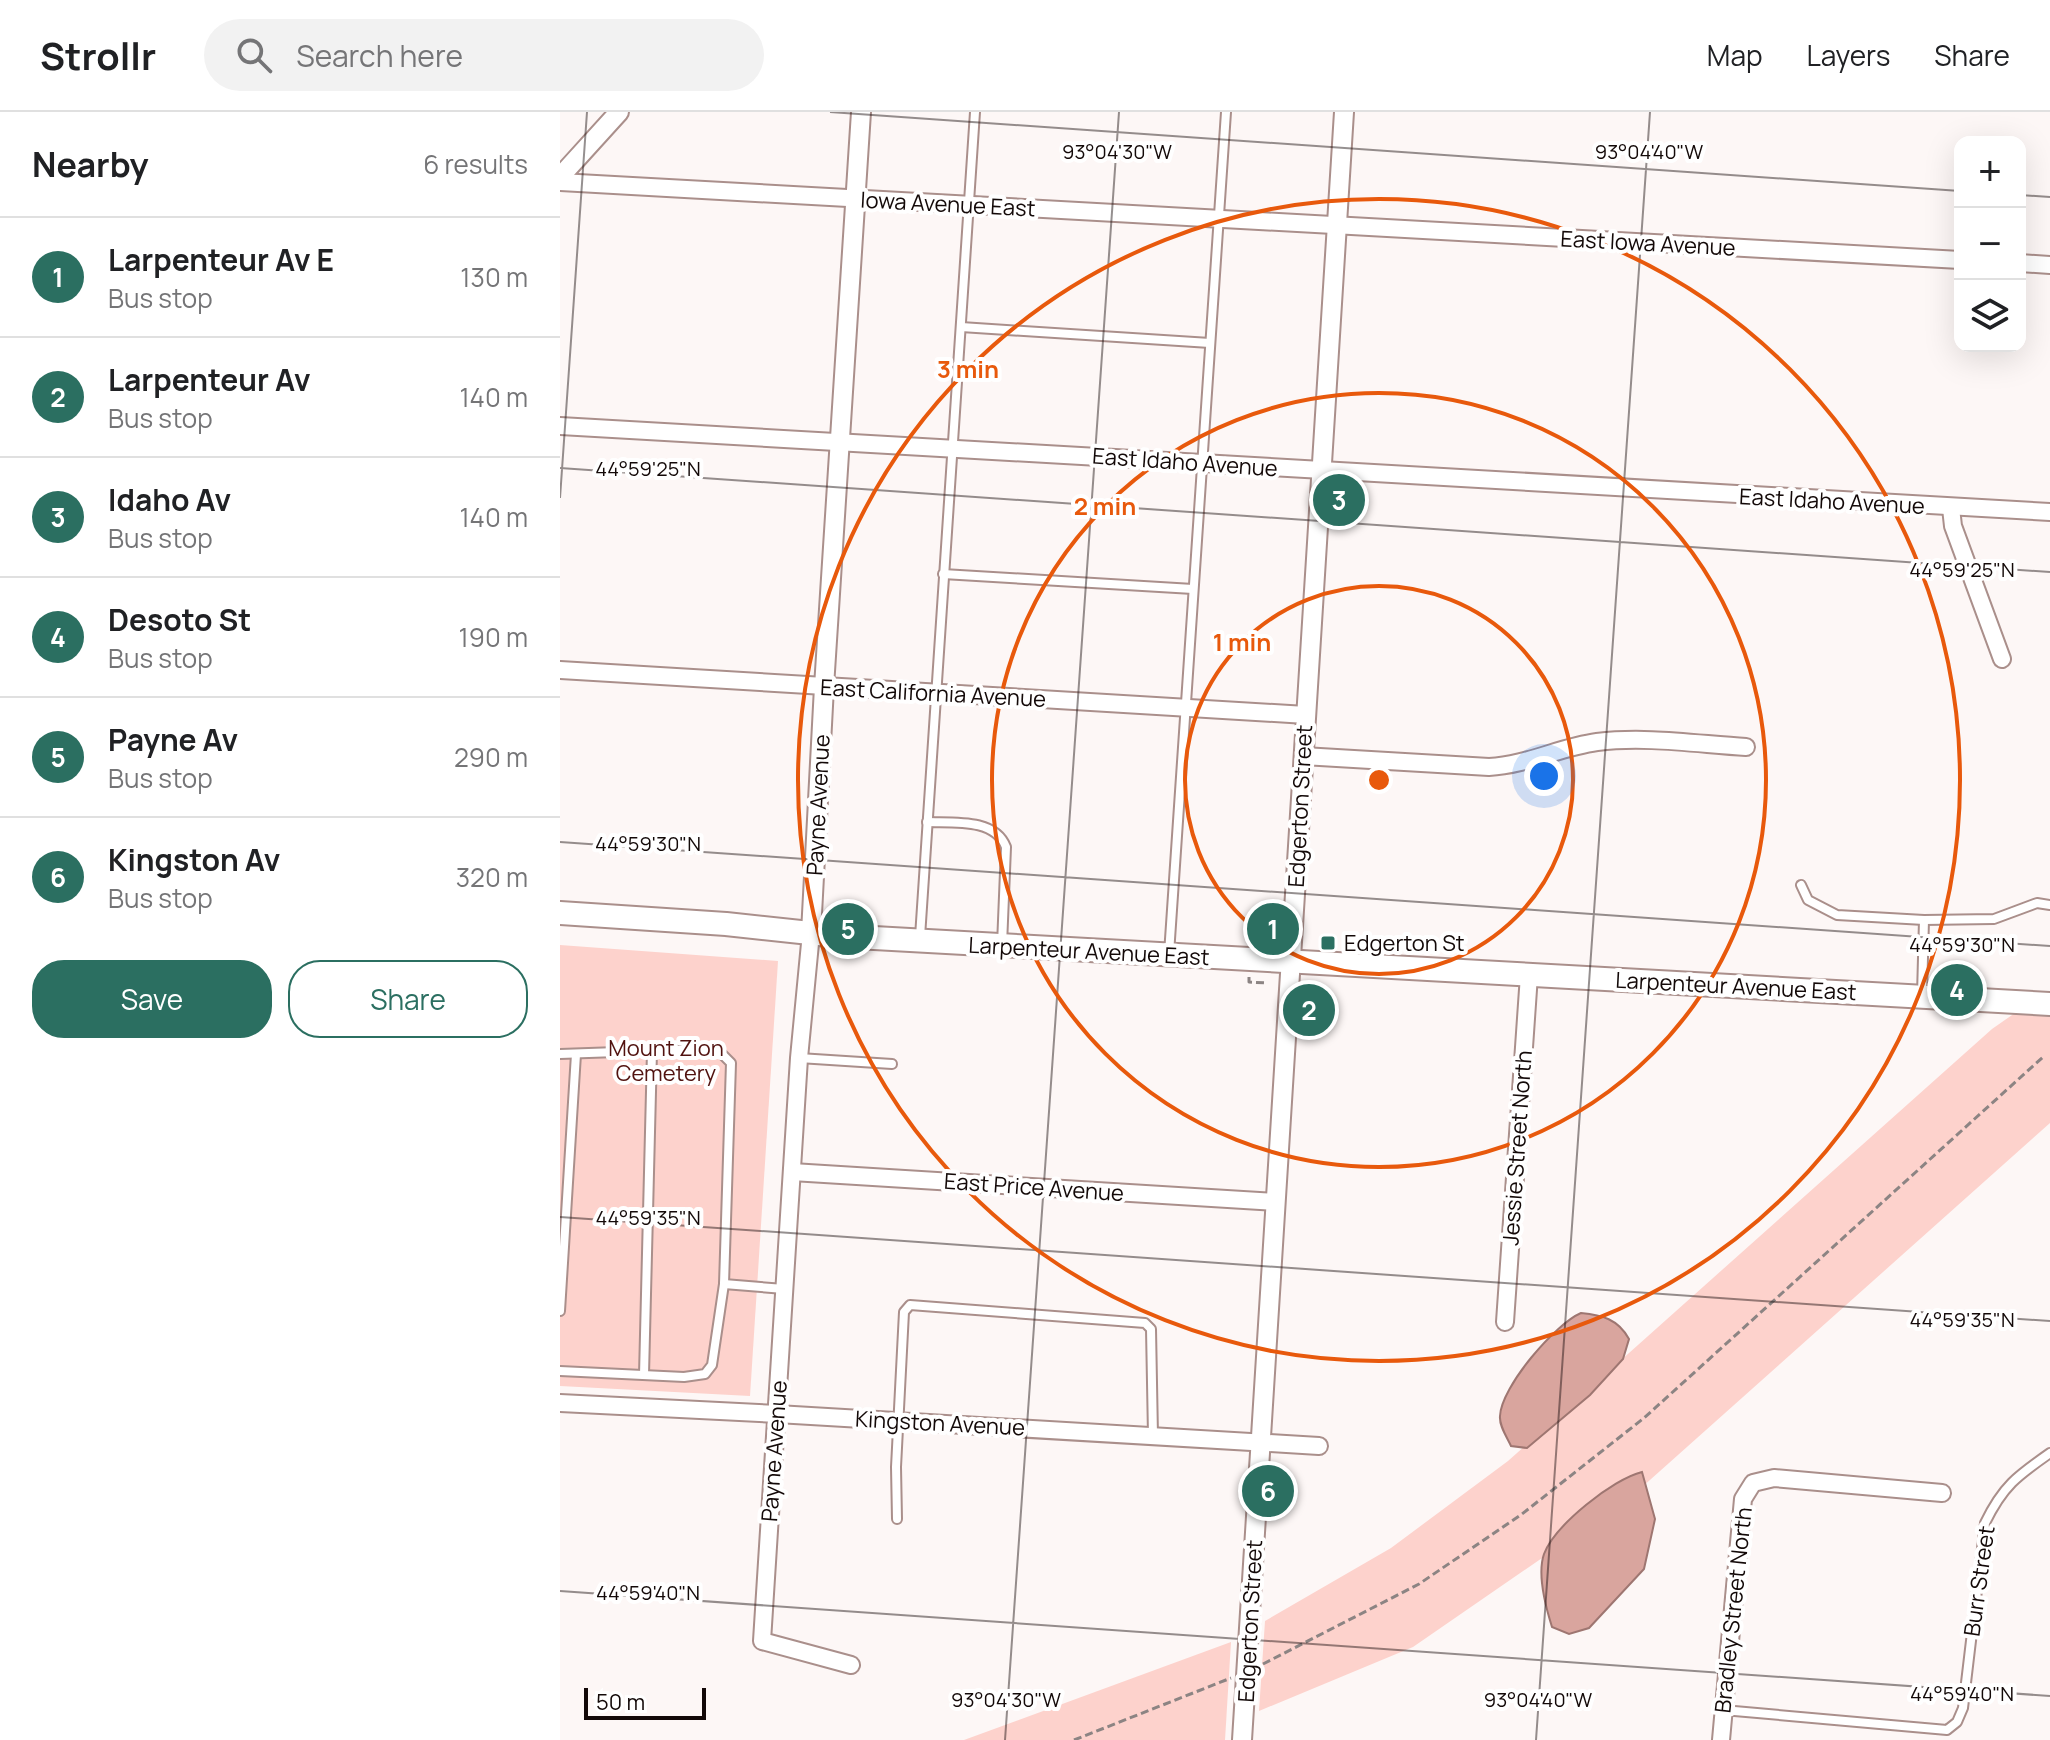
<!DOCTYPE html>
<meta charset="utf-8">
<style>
:root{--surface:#fff;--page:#f2f2f2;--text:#202124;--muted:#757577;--line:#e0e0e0;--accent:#2b6f61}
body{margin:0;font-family:Manrope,sans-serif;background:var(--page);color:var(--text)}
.controls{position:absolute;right:24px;top:24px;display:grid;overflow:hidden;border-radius:16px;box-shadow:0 8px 32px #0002}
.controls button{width:72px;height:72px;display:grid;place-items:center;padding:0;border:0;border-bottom:2px solid var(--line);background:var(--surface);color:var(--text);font:40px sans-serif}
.scale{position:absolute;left:24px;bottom:20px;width:122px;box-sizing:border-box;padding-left:8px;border:4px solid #130908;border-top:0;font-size:22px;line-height:28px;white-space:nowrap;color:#130908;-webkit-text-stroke:6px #fff;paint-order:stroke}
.you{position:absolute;left:984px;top:664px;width:28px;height:28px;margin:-20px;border:6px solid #fff;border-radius:50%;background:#1a73e8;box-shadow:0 0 0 12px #1a73e833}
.badge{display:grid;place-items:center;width:52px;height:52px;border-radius:50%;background:var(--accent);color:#fff;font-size:26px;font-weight:700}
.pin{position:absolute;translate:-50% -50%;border:4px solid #fff;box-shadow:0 2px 8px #0006}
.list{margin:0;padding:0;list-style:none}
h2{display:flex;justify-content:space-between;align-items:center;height:104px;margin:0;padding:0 32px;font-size:34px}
h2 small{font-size:26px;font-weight:400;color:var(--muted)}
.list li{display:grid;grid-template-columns:52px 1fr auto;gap:24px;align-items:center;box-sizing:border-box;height:120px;padding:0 32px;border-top:2px solid var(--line)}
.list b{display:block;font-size:30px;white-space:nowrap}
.list p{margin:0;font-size:26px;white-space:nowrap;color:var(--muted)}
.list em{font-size:26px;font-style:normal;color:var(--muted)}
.actions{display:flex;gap:16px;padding:24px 32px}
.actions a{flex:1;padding:18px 0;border:2px solid var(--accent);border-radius:32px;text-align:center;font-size:28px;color:var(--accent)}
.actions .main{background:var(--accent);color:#fff}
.icon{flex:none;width:44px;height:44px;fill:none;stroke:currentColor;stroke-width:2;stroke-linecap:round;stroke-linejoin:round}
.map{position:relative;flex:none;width:1490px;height:1628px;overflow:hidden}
header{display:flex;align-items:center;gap:48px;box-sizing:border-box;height:112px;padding:0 40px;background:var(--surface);border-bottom:2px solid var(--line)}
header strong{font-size:38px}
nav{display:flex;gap:44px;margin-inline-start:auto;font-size:28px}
.search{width:560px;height:72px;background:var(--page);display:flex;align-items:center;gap:20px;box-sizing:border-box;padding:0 28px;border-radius:44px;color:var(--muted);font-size:30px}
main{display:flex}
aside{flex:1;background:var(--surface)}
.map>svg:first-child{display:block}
.green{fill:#fdd2cc}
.water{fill:#d9a59e;stroke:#9e7671;stroke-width:2}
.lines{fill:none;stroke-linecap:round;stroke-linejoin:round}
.service-casing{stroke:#aa8f8b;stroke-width:12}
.minor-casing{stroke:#aa8f8b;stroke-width:20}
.tertiary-casing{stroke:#aa8f8b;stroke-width:22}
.secondary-casing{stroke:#aa8f8b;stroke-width:26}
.path{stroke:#8c8483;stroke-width:3;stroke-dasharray:8 4;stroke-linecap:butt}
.service{stroke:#fff;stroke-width:8}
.minor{stroke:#fff;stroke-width:16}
.tertiary{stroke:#fff;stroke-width:18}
.secondary{stroke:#fff;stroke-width:22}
.ticks{fill:none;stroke:#130908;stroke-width:2;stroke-opacity:0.45}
.ring{fill:none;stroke:#e8590c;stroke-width:4}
.poi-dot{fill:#2b6f61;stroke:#fff;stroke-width:3}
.labels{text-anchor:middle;stroke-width:8;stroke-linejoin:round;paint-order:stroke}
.street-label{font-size:22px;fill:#130908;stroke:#fff}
.poi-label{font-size:22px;fill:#130908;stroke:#fff;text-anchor:start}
.park-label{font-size:22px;fill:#51120f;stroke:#fff}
.ticks-label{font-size:20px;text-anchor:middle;fill:#130908;stroke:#fff;stroke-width:8;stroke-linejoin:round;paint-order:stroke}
.centre{fill:#e8590c;stroke:#fff;stroke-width:4}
.ring-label{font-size:24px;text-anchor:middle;font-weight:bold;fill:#e8590c;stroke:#fff;stroke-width:8;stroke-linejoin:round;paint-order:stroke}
</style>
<header>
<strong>Strollr</strong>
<div class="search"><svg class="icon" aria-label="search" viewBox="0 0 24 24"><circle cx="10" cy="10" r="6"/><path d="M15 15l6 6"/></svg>Search here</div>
<nav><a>Map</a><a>Layers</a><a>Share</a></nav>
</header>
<main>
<aside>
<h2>Nearby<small>6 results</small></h2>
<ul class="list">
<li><span class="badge">1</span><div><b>Larpenteur Av E</b><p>Bus stop</p></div><em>130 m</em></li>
<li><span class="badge">2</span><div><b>Larpenteur Av</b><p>Bus stop</p></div><em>140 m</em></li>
<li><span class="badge">3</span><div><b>Idaho Av</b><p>Bus stop</p></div><em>140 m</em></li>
<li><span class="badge">4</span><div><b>Desoto St</b><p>Bus stop</p></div><em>190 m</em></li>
<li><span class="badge">5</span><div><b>Payne Av</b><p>Bus stop</p></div><em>290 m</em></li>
<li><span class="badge">6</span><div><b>Kingston Av</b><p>Bus stop</p></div><em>320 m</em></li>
</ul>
<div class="actions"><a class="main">Save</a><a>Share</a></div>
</aside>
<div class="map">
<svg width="1490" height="1628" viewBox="0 0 1490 1628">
<rect width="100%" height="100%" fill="#fdf7f6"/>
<g class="green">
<path d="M0,833l218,16 -28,435 -190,-10z"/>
<path d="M1475,887l15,2v122l-418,373 -219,151 -154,64 6,-90 126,-73 117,-87 484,-432z"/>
<path d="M671,1530l-6,98h-261z"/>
</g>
<g class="water">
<path d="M1021,1201c21,2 37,6 48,26l-6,20 -33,36 -63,53 -16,-2c-4,-9 -12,-20 -11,-30 1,-29 55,-92 81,-103z"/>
<path d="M1082,1360l13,47 -11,50 -55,59 -20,6 -17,-7c-6,-19 -15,-53 -8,-73 11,-29 69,-75 98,-82z"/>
</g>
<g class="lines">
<defs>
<g id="service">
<path d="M401,215l249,16"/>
<path d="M383,462l250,15"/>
<path d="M367,710c26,1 68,-4 79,25l-4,98"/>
<path d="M1241,773l7,15 29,15 87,5 70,-1 43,-16 13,2"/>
<path d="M360,825l55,-825"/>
<path d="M609,842l57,-842"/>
<path d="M1362,883l2,-75"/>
<path d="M0,942l143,-5 18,4 10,10 -7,221 -12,81 -7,9 -21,3 -124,-6"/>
<path d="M239,946l93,6"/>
<path d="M164,1172l60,5"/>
<path d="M0,1199l16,-257"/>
<path d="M84,1263l8,-324"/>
<path d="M337,1407l-1,-52 8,-155 6,-7 235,18 6,6 2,107"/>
<path d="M1163,1598l224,20 10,-8 6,-14 22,-185c18,-37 32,-47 65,-70"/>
</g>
<g id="minor">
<path d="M0,70l1400,78"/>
<path d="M1460,151l30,2"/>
<path d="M0,314l1490,86"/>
<path d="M1391,396l2,18 49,133"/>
<path d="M0,558l746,45"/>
<path d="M743,644l186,11c38,-2 71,-20 108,-25 49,-6 100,2 149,5"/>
<path d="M251,821l-12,125 -37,583 89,24"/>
<path d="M232,1060l483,30"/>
<path d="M945,1210l24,-347"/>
<path d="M0,1291l217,11 542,32"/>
<path d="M1161,1628l22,-241 10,-16 21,-5 168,15"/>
</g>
<g id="tertiary">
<path d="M0,65l59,-65"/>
<path d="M251,821l13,-246 37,-575"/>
<path d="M682,1628l102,-1628"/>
</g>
<path id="secondary" d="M0,801l166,11 112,12 1212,68"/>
</defs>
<use href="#service" class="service-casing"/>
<use href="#minor" class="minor-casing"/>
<use href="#tertiary" class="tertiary-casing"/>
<use href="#secondary" class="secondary-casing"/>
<g class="path">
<path d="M689,865v5l18,1"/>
<path d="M703,1552l156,-80 103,-70 122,-96 399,-361"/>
<path d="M514,1628l157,-62"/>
</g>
<use href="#service" class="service"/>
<use href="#minor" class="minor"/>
<use href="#tertiary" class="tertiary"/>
<use href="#secondary" class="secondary"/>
</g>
<path class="ticks" d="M270,0l1130,79M1460,83l30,2M0,356l1490,104M0,386l27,-386M0,730l1490,104M0,1105l1490,104M0,1479l1490,105M445,1628l114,-1628M976,1628l114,-1628"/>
<g class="ring">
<circle cx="819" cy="668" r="194"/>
<circle cx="819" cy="668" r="387"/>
<circle cx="819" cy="668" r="581"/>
</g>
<rect class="poi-dot" x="760" y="823" width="16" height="16" rx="4"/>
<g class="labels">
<g class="street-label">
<text transform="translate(388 92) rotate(3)" y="8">Iowa Avenue East</text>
<text transform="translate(1088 131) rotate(3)" y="8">East Iowa Avenue</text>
<text transform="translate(625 350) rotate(4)" y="8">East Idaho Avenue</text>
<text transform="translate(1272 389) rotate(3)" y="8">East Idaho Avenue</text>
<text transform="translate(373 581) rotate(3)" y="8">East California Avenue</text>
<text transform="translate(258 693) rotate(-87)" y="8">Payne Avenue</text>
<text transform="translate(740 694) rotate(-87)" y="8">Edgerton Street</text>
<text transform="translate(529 839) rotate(3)" y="8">Larpenteur Avenue East</text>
<text transform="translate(1176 874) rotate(3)" y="8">Larpenteur Avenue East</text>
<text transform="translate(957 1036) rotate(-86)" y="8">Jessie Street North</text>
<text transform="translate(474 1075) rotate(4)" y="8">East Price Avenue</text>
<text transform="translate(380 1311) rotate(3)" y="8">Kingston Avenue</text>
<text transform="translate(214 1339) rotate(-86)" y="8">Payne Avenue</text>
<text transform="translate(1419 1469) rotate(-82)" y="8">Burr Street</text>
<text transform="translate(1173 1498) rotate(-84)" y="8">Bradley Street North</text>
<text transform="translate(690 1509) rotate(-87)" y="8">Edgerton Street</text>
</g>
<g class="poi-label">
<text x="784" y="839">Edgerton St</text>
</g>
<g class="park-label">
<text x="106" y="944">Mount Zion<tspan x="106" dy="25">Cemetery</tspan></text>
</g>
</g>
<g class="ticks-label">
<text x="557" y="47">93°04'30"W</text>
<text x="1089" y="47">93°04'40"W</text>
<text x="88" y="364">44°59'25"N</text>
<text x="1402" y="465">44°59'25"N</text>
<text x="88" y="739">44°59'30"N</text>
<text x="1402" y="840">44°59'30"N</text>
<text x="88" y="1113">44°59'35"N</text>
<text x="1402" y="1215">44°59'35"N</text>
<text x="88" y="1488">44°59'40"N</text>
<text x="1402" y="1589">44°59'40"N</text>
<text x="446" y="1595">93°04'30"W</text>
<text x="978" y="1595">93°04'40"W</text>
</g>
<circle cx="819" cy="668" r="12" class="centre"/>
<g class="ring-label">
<text x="408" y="266">3 min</text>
<text x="545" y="403">2 min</text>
<text x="682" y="539">1 min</text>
</g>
</svg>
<div class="controls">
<button>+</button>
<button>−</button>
<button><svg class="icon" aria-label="layers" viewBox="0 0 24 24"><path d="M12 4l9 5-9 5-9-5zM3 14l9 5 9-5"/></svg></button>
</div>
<div class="scale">50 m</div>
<div class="you"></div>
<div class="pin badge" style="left:713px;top:817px">1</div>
<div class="pin badge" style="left:749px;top:898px">2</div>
<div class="pin badge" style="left:779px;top:388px">3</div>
<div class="pin badge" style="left:1397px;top:878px">4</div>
<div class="pin badge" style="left:288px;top:817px">5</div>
<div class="pin badge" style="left:708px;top:1379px">6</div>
</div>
</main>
